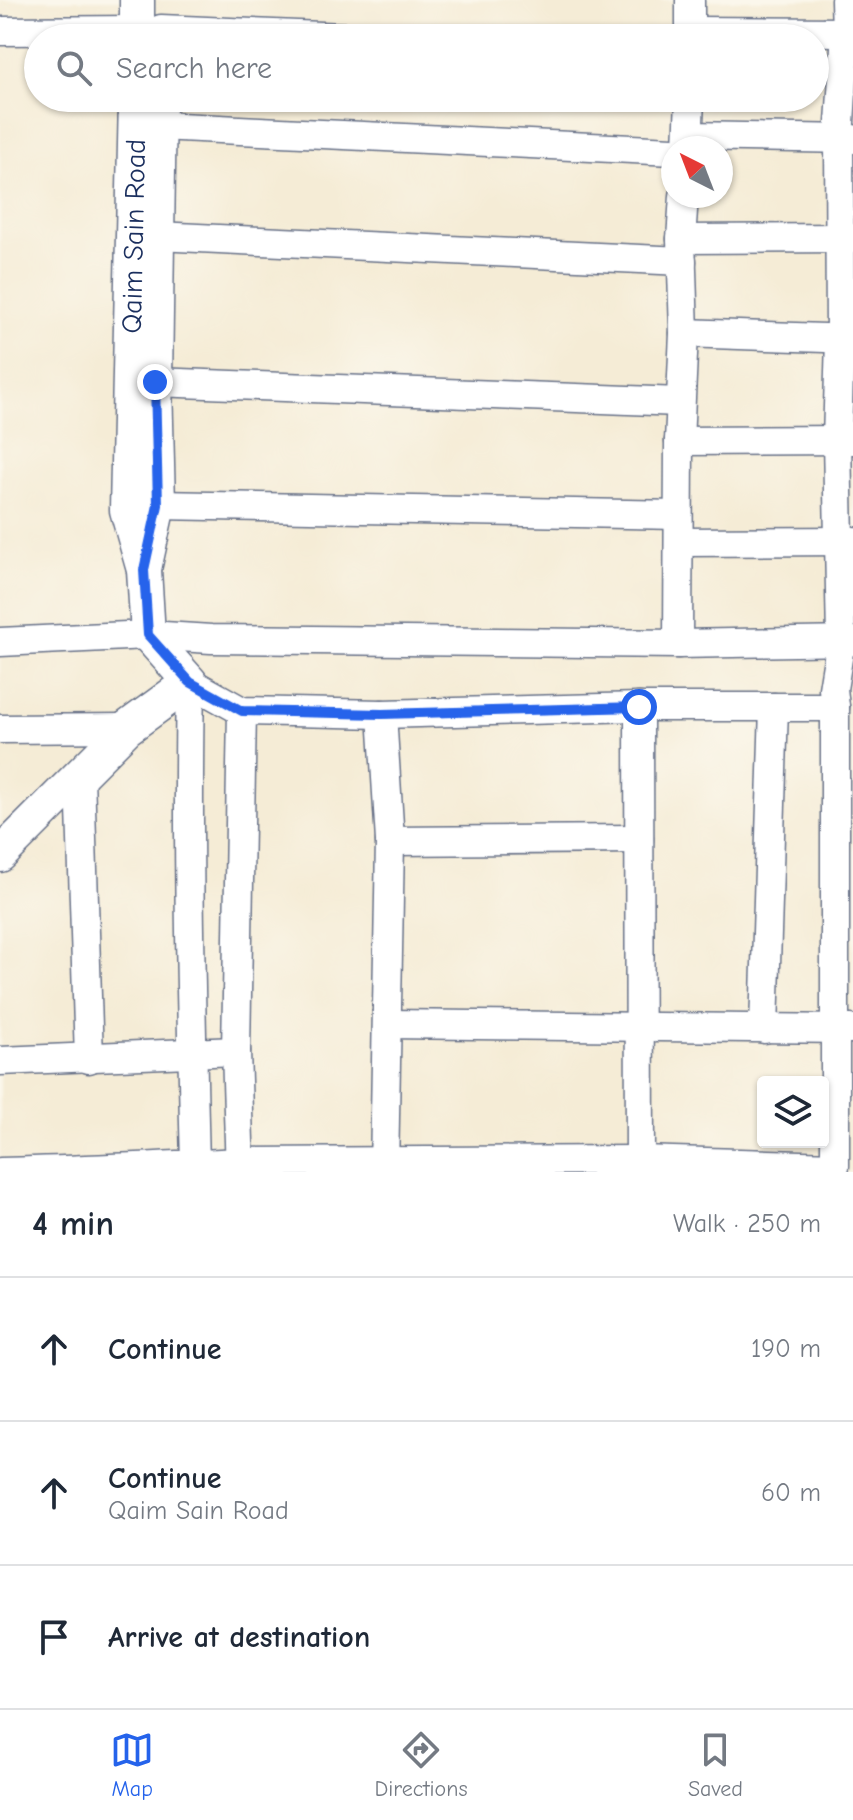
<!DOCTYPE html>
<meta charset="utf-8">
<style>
:root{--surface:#fff;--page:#f2f2f3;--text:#1f2937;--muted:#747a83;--line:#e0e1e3;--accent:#2563eb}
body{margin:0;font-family:"Comic Neue",sans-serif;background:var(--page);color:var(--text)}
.controls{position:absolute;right:24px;bottom:24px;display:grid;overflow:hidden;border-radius:8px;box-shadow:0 2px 6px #0004}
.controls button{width:72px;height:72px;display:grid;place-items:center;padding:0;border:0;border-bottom:2px solid var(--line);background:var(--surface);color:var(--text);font:40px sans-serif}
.compass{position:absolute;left:661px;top:136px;width:72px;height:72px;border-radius:50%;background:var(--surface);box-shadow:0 2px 6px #0004;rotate:318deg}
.stop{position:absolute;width:24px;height:24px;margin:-18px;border:6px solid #2563eb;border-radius:50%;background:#fff}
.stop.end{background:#2563eb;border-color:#fff;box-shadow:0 2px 8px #0008}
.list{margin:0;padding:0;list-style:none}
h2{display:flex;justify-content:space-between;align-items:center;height:104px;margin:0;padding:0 32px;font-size:34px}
h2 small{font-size:26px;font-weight:400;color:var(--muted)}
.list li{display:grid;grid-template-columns:52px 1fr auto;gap:24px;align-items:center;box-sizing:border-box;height:144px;padding:0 32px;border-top:2px solid var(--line)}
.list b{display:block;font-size:30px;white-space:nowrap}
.list p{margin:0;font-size:26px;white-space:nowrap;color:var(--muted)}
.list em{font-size:26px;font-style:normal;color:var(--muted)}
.icon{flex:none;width:44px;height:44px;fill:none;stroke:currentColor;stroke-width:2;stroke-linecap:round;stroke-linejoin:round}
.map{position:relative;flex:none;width:853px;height:1172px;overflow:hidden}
.search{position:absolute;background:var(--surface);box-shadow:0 2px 6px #0004;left:24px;right:24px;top:24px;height:88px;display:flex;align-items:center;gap:20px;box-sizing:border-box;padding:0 28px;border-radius:44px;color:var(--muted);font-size:30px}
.sheet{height:536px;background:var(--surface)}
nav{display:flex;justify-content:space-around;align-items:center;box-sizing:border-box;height:112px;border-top:2px solid var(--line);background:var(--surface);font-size:22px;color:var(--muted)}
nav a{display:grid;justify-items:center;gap:4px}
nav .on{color:var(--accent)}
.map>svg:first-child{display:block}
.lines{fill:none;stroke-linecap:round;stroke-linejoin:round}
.minor-casing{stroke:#677188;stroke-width:31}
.major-casing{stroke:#677188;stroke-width:37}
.minor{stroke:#fff;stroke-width:28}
.major{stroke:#fff;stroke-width:34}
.route{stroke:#2563eb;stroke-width:10}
.labels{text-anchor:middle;stroke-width:6;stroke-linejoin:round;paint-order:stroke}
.street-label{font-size:28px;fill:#1b2f5e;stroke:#fbf7ec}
</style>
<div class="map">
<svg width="853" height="1172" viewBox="0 0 853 1172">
<rect width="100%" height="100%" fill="#fbf7ec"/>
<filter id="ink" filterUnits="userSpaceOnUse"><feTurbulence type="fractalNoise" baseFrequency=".0125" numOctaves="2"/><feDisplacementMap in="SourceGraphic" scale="16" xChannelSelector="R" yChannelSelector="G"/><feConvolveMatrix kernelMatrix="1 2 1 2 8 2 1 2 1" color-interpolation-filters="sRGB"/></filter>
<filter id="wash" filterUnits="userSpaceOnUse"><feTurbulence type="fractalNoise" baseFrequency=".006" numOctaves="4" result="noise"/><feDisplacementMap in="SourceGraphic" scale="32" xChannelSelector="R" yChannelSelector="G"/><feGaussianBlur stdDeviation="1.8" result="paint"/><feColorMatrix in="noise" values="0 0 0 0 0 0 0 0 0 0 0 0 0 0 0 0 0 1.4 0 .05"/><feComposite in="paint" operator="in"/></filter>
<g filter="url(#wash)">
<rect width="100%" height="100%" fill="#f5ecd6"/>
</g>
<g filter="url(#ink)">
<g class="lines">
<defs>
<g id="minor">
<path d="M690,0v38"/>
<path d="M161,29l207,9"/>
<path d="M0,31l137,-1"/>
<path d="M690,31l163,1"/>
<path d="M159,126l514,25"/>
<path d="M689,136l164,3"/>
<path d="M688,148l2,-50"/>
<path d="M157,236l525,25"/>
<path d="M681,239l172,-1"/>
<path d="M684,333l169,6"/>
<path d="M155,382l525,20"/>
<path d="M679,441l174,-1"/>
<path d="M158,505l520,10"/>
<path d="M679,542l174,-1"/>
<path d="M0,642l148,-7 63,4 467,5 175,-3"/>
<path d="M678,644l1,-203 5,-108 -3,-94 3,-43"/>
<path d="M639,707l1,465"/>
<path d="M835,707l-2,-18 8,-49 -4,-200 3,-101 -1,-201 7,-106 -1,-32"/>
<path d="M382,714l8,127 -6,331"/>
<path d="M0,729l127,-1"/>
<path d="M80,776l9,283"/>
<path d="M390,841l249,-2"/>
<path d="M388,1024l463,5"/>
<path d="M764,1029l10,-322"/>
<path d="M0,1061l236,-10"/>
<path d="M0,1172c80,-2 160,-6 240,-10l400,-2 195,6v-459h-196l-257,7 -140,-3 -52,-29c-3,161 1,321 5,482l1,8"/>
<path d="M240,1172l-4,-121 6,-340"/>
</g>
<g id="major">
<path d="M137,38v-38"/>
<path d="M144,569l14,-64 -3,-123 4,-284"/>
<path id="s1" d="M0,855l127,-127 63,-46 -42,-47 -4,-65 -17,-60 9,-412"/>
</g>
</defs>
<use href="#minor" class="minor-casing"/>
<use href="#major" class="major-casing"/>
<use href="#minor" class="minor"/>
<use href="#major" class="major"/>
</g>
</g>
<g class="lines" filter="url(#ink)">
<path class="route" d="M155,382l3,123 -14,65 4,65 42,47 52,29 140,3 257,-7"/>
</g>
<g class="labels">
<g class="street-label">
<text dy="10" stroke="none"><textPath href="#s1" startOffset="722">Qaim Sain Road</textPath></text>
</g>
</g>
</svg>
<div class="controls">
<button><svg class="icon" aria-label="layers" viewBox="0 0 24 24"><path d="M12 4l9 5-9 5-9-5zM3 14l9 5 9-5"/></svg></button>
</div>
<svg class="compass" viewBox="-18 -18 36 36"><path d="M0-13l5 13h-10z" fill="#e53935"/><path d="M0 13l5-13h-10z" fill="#747a83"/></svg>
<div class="stop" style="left:639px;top:707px"></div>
<div class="stop end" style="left:155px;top:382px"></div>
<div class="search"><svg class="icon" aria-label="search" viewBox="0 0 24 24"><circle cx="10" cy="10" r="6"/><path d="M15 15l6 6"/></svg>Search here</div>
</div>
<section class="sheet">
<h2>4 min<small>Walk · 250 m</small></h2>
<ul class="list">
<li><svg class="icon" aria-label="ahead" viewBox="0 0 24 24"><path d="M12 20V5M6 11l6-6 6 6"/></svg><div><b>Continue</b></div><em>190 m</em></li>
<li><svg class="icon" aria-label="ahead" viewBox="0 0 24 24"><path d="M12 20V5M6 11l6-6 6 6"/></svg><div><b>Continue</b><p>Qaim Sain Road</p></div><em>60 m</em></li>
<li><svg class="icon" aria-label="arrive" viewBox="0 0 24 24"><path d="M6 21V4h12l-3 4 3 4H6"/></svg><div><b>Arrive at destination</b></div></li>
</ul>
</section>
<nav>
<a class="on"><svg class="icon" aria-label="map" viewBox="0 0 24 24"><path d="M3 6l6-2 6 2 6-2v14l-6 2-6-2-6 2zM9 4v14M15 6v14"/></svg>Map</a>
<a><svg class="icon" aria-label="directions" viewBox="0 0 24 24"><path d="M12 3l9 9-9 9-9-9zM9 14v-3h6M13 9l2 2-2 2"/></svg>Directions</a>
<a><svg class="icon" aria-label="saved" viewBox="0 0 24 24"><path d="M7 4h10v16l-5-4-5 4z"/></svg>Saved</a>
</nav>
